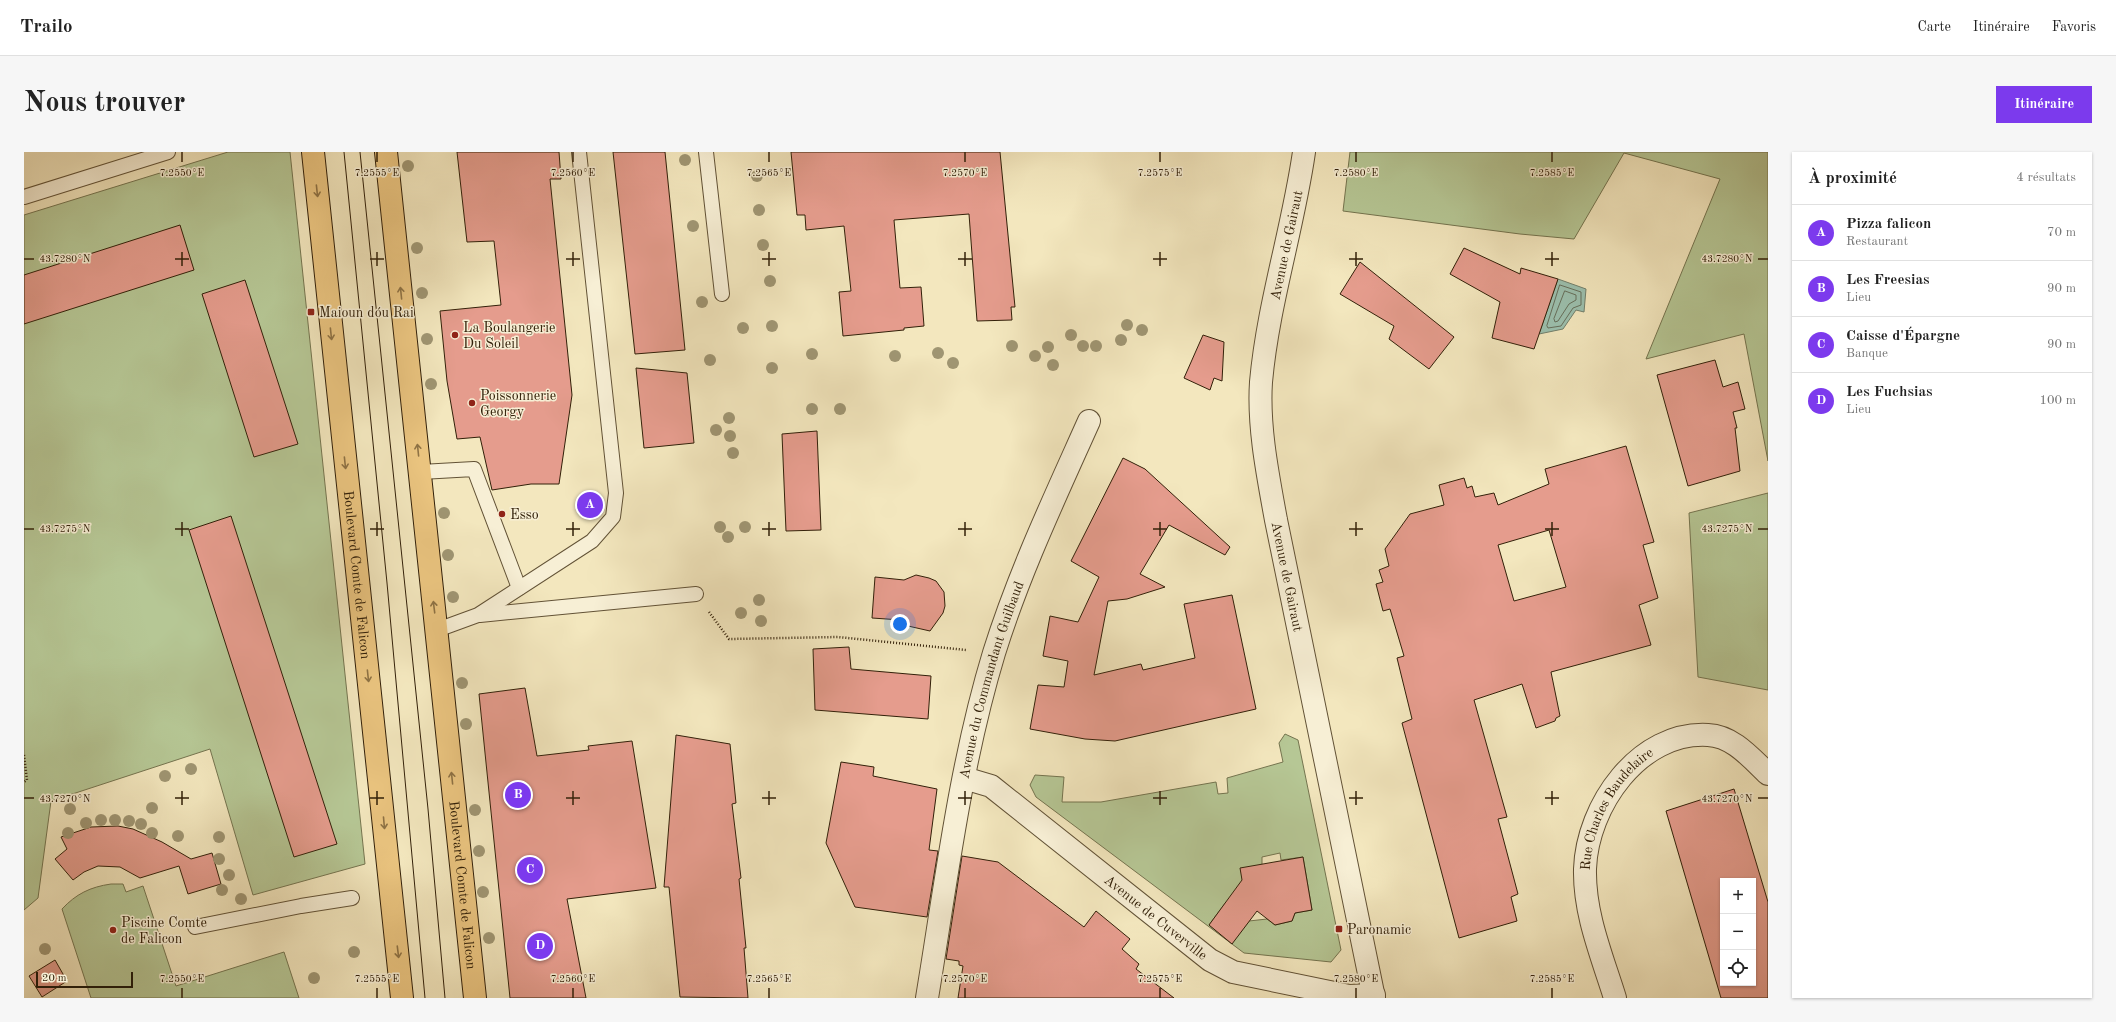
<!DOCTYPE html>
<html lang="fr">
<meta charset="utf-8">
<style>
:root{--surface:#fff;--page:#f6f6f6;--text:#222;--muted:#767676;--line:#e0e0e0;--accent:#7c3aed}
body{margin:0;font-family:"Old Standard TT",serif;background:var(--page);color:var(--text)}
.controls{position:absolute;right:12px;bottom:12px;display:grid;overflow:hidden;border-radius:0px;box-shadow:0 1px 3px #0004}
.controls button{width:36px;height:36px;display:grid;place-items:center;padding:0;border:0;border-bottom:1px solid var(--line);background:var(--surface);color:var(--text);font:20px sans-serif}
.scale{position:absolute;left:12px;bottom:10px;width:97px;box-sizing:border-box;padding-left:4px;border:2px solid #322009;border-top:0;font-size:11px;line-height:14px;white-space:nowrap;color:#322009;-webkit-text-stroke:3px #f7efd5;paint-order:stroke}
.you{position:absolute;left:876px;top:472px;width:14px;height:14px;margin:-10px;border:3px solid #fff;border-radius:50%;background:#1a73e8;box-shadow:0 0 0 6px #1a73e833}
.badge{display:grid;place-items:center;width:26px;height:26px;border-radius:50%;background:var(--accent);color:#fff;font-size:13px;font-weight:700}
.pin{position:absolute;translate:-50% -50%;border:2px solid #fff;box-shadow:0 1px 4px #0006}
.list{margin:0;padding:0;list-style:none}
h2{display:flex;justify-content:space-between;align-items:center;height:52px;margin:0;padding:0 16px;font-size:17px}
h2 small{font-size:13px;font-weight:400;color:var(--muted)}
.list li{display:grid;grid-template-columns:26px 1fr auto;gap:12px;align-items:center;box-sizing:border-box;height:56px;padding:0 16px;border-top:1px solid var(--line)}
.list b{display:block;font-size:15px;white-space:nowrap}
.list p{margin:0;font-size:13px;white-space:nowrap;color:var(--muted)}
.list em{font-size:13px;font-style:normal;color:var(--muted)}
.icon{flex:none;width:22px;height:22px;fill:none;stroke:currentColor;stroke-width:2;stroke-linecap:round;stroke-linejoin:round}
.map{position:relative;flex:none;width:1744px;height:846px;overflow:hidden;border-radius:0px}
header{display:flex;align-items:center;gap:24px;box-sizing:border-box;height:56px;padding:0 20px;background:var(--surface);border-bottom:1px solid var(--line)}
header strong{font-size:19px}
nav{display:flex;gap:22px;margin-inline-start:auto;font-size:14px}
.intro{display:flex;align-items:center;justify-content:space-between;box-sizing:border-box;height:96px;padding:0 24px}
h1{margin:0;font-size:28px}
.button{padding:10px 18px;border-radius:0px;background:var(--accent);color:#fff;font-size:14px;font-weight:700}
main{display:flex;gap:24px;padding:0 24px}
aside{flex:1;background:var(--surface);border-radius:0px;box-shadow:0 1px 3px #0004}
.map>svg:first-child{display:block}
.green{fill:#b6c795;stroke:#74744f;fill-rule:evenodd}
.water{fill:#9cc0ae;stroke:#72806c}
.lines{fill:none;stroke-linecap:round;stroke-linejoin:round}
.shore{stroke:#67705c;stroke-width:1}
.building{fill:#e59c8d;stroke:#322009;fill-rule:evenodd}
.service-casing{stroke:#625236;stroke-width:16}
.minor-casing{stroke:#625236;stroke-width:24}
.tertiary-casing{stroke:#625236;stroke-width:24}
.primary-casing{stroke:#322009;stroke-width:24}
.path{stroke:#322009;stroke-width:2.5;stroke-dasharray:1 2;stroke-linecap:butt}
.service{stroke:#f7efd5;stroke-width:14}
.minor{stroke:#f7efd5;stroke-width:22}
.tertiary{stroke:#f7efd5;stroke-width:22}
.primary{stroke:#eac47f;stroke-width:22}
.tram{stroke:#322009;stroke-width:1}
.tree{fill:#9f9572}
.oneway{stroke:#8e7244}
.ticks{fill:none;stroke:#322009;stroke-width:1.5}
.poi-dot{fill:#8f2418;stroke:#f7efd5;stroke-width:1.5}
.labels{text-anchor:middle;stroke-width:3;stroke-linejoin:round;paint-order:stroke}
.street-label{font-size:14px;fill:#322009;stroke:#f7efd5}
.poi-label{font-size:14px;fill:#322009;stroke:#f7efd5;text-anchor:start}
.ticks-label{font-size:10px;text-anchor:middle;fill:#322009;stroke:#f7efd5;stroke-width:3;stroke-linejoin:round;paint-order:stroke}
</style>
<header>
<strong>Trailo</strong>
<nav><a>Carte</a><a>Itinéraire</a><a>Favoris</a></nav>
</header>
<div class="intro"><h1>Nous trouver</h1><a class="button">Itinéraire</a></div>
<main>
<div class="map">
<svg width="1744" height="846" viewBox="0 0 1744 846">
<rect width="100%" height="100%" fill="#f3e7be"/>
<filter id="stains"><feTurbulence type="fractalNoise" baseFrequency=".005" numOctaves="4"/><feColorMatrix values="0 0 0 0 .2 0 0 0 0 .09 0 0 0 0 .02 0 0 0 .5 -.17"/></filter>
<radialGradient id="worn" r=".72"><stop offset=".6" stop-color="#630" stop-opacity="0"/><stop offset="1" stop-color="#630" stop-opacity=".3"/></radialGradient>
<g class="green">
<path d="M204,0h62l75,712 -112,31 -43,-146 -159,52 -13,97 -14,12v-695z"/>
<path d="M1326,0h418v309l-24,-127 -98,25 74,-180 -96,-26 -50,86 -54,-5 -177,-23z"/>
<path d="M1744,341v197l-70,-13 -9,-164z"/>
<path d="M1261,582l13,6 43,210 -10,12 -87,-9 -208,-156 -6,-12 5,-10 29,2 -2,25h39l115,-20 2,12 10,-1 -1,-15 56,-16 -4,-19zM1256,701l1,7 22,-3 9,53 -17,3 -3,8 -17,4 -8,-6 -18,2 -17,22 -23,-18 17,-23 23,17 13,-54v-8z"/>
<path d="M87,732h12l3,8 17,-6 33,100 108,-34 15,46h-208l-29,-89c14,-15 28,-22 49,-25z"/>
</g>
<path class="water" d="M1534,127l28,10 -2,23 -8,-2 -13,19 -24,5z"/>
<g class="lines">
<g class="shore">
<path d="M1536,133l21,7v13l-8,3 -12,18 -13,2 -1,-2z"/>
<path d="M1541,139l11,4v5l-7,4 -11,17 -3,1 -1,-3z"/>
</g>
</g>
<g class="building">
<path d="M433,0h102l2,27h-11l22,216 -13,89h-28l-39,6 -12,-53 -23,2 -10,-58 -7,-70 61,-6 -7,-64 -27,1z"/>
<path d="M589,0h52l20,198 -50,4z"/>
<path d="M767,0h209l15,155h-4l1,13 -35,1 -8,-107 -75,6 6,68 21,-1 3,39 -20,2v2l-61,6 -4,-44 12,-1 -7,-65 -38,4 -1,-15h-8z"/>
<path d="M156,73l14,45 -170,54v-49z"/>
<path d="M1440,96l56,26 1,-6 37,11 -24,70 -42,-11 8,-36 -50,-28z"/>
<path d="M1336,110l94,75 -25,32 -40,-30 5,-13 -54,-32z"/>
<path d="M221,128l53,164 -44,13 -52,-163z"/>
<path d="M1179,183l21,7 -2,39 -8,-3 -4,12 -26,-12z"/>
<path d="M1691,208l8,27 15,-5 7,27 -12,3 4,16h-2l5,43 -52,15 -31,-111z"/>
<path d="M612,216l51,5 7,70 -50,5z"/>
<path d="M793,279l4,99 -35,1 -4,-97z"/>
<path d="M1602,294l28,96 -11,3 15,53 -19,7 12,40 -100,27 9,44 -4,2 -1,3 -19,7 -14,-44 -48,16 33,117 -9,2 20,75 -7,3 6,24 -58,17 -57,-215 10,-4 -15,-61 7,-2 -14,-47 -7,2 -7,-27 7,-2 -4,-12 10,-4 -4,-17 25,-35 34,-9 -5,-20 25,-7 3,10 5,-2 3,11 19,-4 4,12 51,-21 -4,-15zM1525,378l17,57 -52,14 -16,-56z"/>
<path d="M1099,306l22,11 85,78 -5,8 -56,-30 -29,49 25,13 -38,12 -19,2 -14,74 47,-11 2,6 52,-12 -11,-54 48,-9 24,114 -141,32 -30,-2 -55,-10 8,-44 26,2 4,-26 -25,-5 7,-40 28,6 21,-45 -28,-16z"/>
<path d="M207,364l106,328 -43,13 -105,-327z"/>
<path d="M892,423l13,3 7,3 8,11 1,14 -2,7 -13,18 -22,-5 -7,-6 -29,-2 3,-41 29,3z"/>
<path d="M825,495l2,22 80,7 -3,43 -113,-9 -2,-61z"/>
<path d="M501,536l12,68 52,-6 -1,-4 44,-5 24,147 -89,11 19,99h-76l-31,-304z"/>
<path d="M652,583l54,9 6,59 -4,1 9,74 -2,1 7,69h-2l4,50 -68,-1 -11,-110h-5z"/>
<path d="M817,610l33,5 -1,9 64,13 -8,61 9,1 -11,66 -72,-10 -29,-64z"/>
<path d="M1710,637l34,113v96h-47l-55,-187zM1699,729h30v102h-30z"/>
<path d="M94,674l15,3 29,13 29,17 21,-6 9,31 -33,10 -9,-28 -39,12 -20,-11 -22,-1 -14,6 -11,8 -18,-21 12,-10 -6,-12 30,-10z"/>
<path d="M938,704l36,6 86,65 12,-16 34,28 -8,10 17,15 -3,5 38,29h-216l5,-32 -4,-1v-4l-13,-2z"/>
<path d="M1279,705l9,53 -17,3 -3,8 -17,4 -18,-14 -25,33 -23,-19 33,-45 -2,-12z"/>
<path d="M31,808l12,21 -25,16 -13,-21z"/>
</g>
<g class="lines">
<defs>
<g id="service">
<path d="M682,0l16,142"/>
<path d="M0,45l144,-45"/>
<path d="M397,320l53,-3 45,119"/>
<path d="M456,463l216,-21"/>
<path d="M413,478l41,-15 114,-74 21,-24 3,-24 -37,-341"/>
<path d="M171,775l106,-21 51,-8"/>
</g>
<g id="minor">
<path id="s1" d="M940,626l27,8 219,174 23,12 116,24 25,-1"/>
<path id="s2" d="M903,846c19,-115 33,-233 67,-345 25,-80 61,-156 95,-232"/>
<path id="s3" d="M1591,846c-13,-42 -31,-84 -30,-129 2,-63 54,-138 123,-134 25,1 43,23 60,39"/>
</g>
<g id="tertiary">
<path id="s4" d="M1280,0c-11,77 -36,152 -43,230 -3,45 7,94 15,138l98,478"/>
</g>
<g id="primary">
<path id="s5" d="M289,0l89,846"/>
<path id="s6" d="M362,0l89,846"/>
</g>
</defs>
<use href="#service" class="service-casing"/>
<use href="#minor" class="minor-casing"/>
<use href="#tertiary" class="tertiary-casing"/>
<use href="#primary" class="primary-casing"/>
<g class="path">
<path d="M685,460l20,27 109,-2 128,13"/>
<path d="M0,603l3,25 -3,2"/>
</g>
<use href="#service" class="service"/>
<use href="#minor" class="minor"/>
<use href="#tertiary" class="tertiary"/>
<use href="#primary" class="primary"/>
<g class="tram">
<path d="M320,0l43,431 38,415"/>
<path d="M336,0l68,657 17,189"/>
</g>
</g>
<g class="tree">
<circle cx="661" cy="8" r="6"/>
<circle cx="384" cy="14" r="6"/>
<circle cx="733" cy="24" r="6"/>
<circle cx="735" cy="58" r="6"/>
<circle cx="669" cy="74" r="6"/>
<circle cx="739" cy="93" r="6"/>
<circle cx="393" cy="96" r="6"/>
<circle cx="746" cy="129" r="6"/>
<circle cx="398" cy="141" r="6"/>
<circle cx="678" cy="150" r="6"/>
<circle cx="1103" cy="173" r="6"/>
<circle cx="748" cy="174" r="6"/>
<circle cx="719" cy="176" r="6"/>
<circle cx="1118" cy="178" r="6"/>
<circle cx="1047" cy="183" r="6"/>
<circle cx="403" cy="187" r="6"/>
<circle cx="1097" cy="188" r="6"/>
<circle cx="988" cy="194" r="6"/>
<circle cx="1059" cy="194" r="6"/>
<circle cx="1072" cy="194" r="6"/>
<circle cx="1024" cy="195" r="6"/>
<circle cx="914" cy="201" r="6"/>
<circle cx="788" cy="202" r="6"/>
<circle cx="871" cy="204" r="6"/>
<circle cx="1011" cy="204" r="6"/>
<circle cx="686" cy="208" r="6"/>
<circle cx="929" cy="211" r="6"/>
<circle cx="1029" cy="213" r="6"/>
<circle cx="748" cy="216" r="6"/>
<circle cx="407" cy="232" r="6"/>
<circle cx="788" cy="257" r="6"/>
<circle cx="816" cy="257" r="6"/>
<circle cx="705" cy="266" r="6"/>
<circle cx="692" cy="278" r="6"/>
<circle cx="706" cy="284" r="6"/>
<circle cx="709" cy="301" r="6"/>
<circle cx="420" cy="361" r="6"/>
<circle cx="696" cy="375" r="6"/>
<circle cx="721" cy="375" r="6"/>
<circle cx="704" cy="385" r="6"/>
<circle cx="424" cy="403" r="6"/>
<circle cx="429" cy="445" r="6"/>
<circle cx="735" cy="448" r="6"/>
<circle cx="717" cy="461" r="6"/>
<circle cx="737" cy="469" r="6"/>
<circle cx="438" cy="531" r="6"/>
<circle cx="442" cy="572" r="6"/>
<circle cx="167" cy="617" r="6"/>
<circle cx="141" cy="624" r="6"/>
<circle cx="128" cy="656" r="6"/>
<circle cx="46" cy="657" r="6"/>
<circle cx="451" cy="658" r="6"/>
<circle cx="77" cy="668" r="6"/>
<circle cx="91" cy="668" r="6"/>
<circle cx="105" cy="669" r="6"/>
<circle cx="62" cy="671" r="6"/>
<circle cx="117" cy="672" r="6"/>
<circle cx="44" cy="681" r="6"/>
<circle cx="128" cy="681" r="6"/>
<circle cx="154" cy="684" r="6"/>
<circle cx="195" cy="685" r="6"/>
<circle cx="455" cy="699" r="6"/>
<circle cx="195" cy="707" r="6"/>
<circle cx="205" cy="723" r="6"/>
<circle cx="198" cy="738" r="6"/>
<circle cx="459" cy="740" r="6"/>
<circle cx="217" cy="747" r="6"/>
<circle cx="465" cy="786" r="6"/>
<circle cx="21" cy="797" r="6"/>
<circle cx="330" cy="800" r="6"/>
<circle cx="290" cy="826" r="6"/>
</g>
<defs><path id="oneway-shaft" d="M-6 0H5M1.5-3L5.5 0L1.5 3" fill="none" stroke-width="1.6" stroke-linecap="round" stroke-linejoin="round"/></defs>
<g class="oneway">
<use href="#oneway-shaft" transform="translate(293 39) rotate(84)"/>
<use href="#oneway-shaft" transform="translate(377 141) rotate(-96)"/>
<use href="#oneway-shaft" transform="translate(307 182) rotate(84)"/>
<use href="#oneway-shaft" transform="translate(394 298) rotate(-96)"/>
<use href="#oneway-shaft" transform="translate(321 311) rotate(84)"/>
<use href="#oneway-shaft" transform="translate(410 455) rotate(-97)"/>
<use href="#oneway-shaft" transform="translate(344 524) rotate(84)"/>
<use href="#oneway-shaft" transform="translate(428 626) rotate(-96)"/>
<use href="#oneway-shaft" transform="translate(360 671) rotate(85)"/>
<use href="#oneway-shaft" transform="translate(374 800) rotate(83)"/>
</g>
<path class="ticks" d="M158,0v10M353,0v10M549,0v10M745,0v10M941,0v10M1136,0v10M1332,0v10M1528,0v10M158,100v14M353,100v14M549,100v14M745,100v14M941,100v14M1136,100v14M1332,100v14M1528,100v14M0,107h10M151,107h14M346,107h14M542,107h14M738,107h14M934,107h14M1129,107h14M1325,107h14M1521,107h14M1734,107h10M158,370v14M353,370v14M549,370v14M745,370v14M941,370v14M1136,370v14M1332,370v14M1528,370v14M0,377h10M151,377h14M346,377h14M542,377h14M738,377h14M934,377h14M1129,377h14M1325,377h14M1521,377h14M1734,377h10M158,639v14M353,639v14M549,639v14M745,639v14M941,639v14M1136,639v14M1332,639v14M1528,639v14M0,646h10M151,646h14M346,646h14M542,646h14M738,646h14M934,646h14M1129,646h14M1325,646h14M1521,646h14M1734,646h10M158,836v10M353,836v10M549,836v10M745,836v10M941,836v10M1136,836v10M1332,836v10M1528,836v10"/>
<g class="poi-dot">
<rect x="283" y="156" width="8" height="8" rx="2"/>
<circle cx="431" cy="183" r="4"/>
<circle cx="448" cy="251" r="4"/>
<circle cx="478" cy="362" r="4"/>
<rect x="1311" y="773" width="8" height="8" rx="2"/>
<circle cx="89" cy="778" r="4"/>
</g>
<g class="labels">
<g class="street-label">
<text transform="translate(1262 93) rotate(-78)" y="5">Avenue de Gairaut</text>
<text dy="5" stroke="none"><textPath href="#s5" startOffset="425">Boulevard Comte de Falicon</textPath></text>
<text dy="5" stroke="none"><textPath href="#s4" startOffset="431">Avenue de Gairaut</textPath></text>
<text dy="5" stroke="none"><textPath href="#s2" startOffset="325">Avenue du Commandant Guilbaud</textPath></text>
<text dy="5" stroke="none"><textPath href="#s3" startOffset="203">Rue Charles Baudelaire</textPath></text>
<text dy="5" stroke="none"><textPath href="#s6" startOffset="737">Boulevard Comte de Falicon</textPath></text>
<text dy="5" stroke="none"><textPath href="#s1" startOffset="239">Avenue de Cuverville</textPath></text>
</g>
<g class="poi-label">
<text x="295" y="165">Maioun dóu Rai</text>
<text x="439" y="180">La Boulangerie<tspan x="439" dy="16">Du Soleil</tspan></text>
<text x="456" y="248">Poissonnerie<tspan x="456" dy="16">Georgy</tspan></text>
<text x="486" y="367">Esso</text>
<text x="97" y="775">Piscine Comte<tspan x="97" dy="16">de Falicon</tspan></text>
<text x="1323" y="782">Paronamic</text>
</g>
</g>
<g class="ticks-label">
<text x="158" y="24">7.2550°E</text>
<text x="353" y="24">7.2555°E</text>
<text x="549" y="24">7.2560°E</text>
<text x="745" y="24">7.2565°E</text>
<text x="941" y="24">7.2570°E</text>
<text x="1136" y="24">7.2575°E</text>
<text x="1332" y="24">7.2580°E</text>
<text x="1528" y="24">7.2585°E</text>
<text x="41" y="110">43.7280°N</text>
<text x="1703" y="110">43.7280°N</text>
<text x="41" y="380">43.7275°N</text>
<text x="1703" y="380">43.7275°N</text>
<text x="41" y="650">43.7270°N</text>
<text x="1703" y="650">43.7270°N</text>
<text x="158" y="830">7.2550°E</text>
<text x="353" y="830">7.2555°E</text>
<text x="549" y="830">7.2560°E</text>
<text x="745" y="830">7.2565°E</text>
<text x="941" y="830">7.2570°E</text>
<text x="1136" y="830">7.2575°E</text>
<text x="1332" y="830">7.2580°E</text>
<text x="1528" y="830">7.2585°E</text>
</g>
<rect width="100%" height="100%" filter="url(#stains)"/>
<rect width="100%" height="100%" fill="url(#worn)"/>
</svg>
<div class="controls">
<button>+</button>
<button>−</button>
<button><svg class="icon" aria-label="locate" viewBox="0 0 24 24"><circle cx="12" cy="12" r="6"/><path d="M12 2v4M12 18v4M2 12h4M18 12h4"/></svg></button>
</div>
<div class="scale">20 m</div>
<div class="you"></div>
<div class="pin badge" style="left:566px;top:353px">A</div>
<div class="pin badge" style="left:494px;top:643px">B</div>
<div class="pin badge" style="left:506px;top:718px">C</div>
<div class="pin badge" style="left:516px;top:794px">D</div>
</div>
<aside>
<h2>À proximité<small>4 résultats</small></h2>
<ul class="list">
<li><span class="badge">A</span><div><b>Pizza falicon</b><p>Restaurant</p></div><em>70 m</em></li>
<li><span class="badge">B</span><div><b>Les Freesias</b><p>Lieu</p></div><em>90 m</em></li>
<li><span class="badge">C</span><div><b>Caisse d'Épargne</b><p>Banque</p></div><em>90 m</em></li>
<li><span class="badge">D</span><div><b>Les Fuchsias</b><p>Lieu</p></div><em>100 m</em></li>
</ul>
</aside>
</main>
